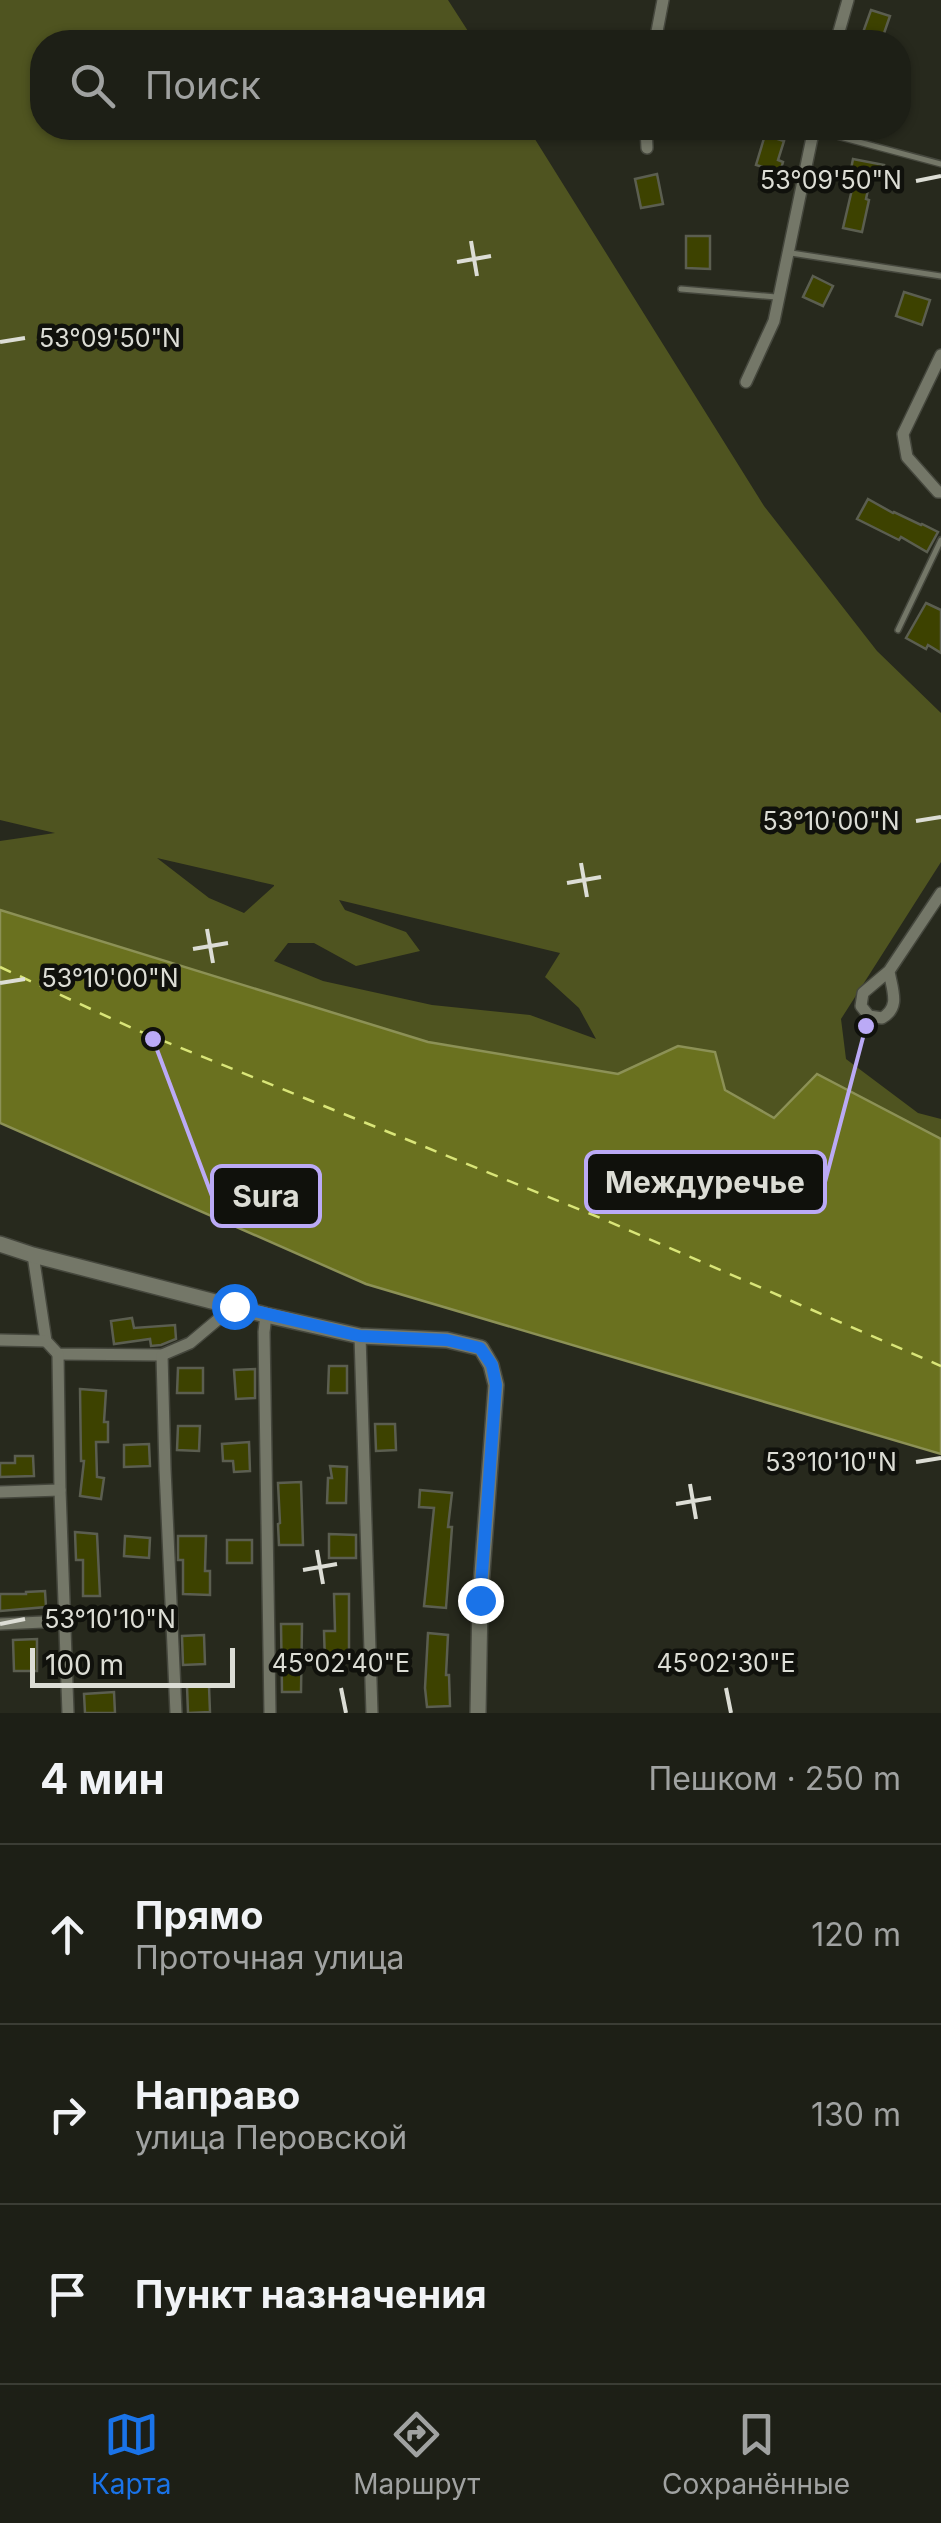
<!DOCTYPE html>
<html lang="ru">
<meta charset="utf-8">
<style>
:root{--surface:#1d1f16;--page:#25271f;--text:#f1f3f6;--muted:#a0a2a1;--line:#3b3d35;--accent:#1a73e8}
body{margin:0;font-family:Inter,sans-serif;background:var(--page);color:var(--text)}
.scale{position:absolute;left:30px;bottom:25px;width:205px;box-sizing:border-box;padding-left:10px;border:5px solid #dcddd5;border-top:0;font-size:28px;line-height:35px;white-space:nowrap;color:#dcddd5;-webkit-text-stroke:8px #10110c;paint-order:stroke}
.stop{position:absolute;width:30px;height:30px;margin:-22px;border:8px solid #1a73e8;border-radius:50%;background:#fff}
.stop.end{background:#1a73e8;border-color:#fff;box-shadow:0 2px 10px #0008}
.list{margin:0;padding:0;list-style:none}
h2{display:flex;justify-content:space-between;align-items:center;height:130px;margin:0;padding:0 40px;font-size:42px}
h2 small{font-size:32px;font-weight:400;color:var(--muted)}
.list li{display:grid;grid-template-columns:65px 1fr auto;gap:30px;align-items:center;box-sizing:border-box;height:180px;padding:0 40px;border-top:2px solid var(--line)}
.list b{display:block;font-size:38px;white-space:nowrap}
.list p{margin:0;font-size:32px;white-space:nowrap;color:var(--muted)}
.list em{font-size:32px;font-style:normal;color:var(--muted)}
.icon{flex:none;width:55px;height:55px;fill:none;stroke:currentColor;stroke-width:2;stroke-linecap:round;stroke-linejoin:round}
.map{position:relative;flex:none;width:941px;height:1713px;overflow:hidden}
.search{position:absolute;background:var(--surface);box-shadow:0 2px 8px #0004;left:30px;right:30px;top:30px;height:110px;display:flex;align-items:center;gap:25px;box-sizing:border-box;padding:0 35px;border-radius:40px;color:var(--muted);font-size:38px}
.sheet{height:670px;background:var(--surface)}
nav{display:flex;justify-content:space-around;align-items:center;box-sizing:border-box;height:140px;border-top:2px solid var(--line);background:var(--surface);font-size:28px;color:var(--muted)}
nav a{display:grid;justify-items:center;gap:5px}
nav .on{color:var(--accent)}
.map>svg:first-child{display:block}
.green{fill:#4f5420;fill-rule:evenodd}
.water{fill:#6a711f;stroke:#8c9156;stroke-width:2.5}
.lines{fill:none;stroke-linecap:round;stroke-linejoin:round}
.ferry{stroke:#d9e578;stroke-width:2.5;stroke-dasharray:12 10;stroke-linecap:butt}
.building{fill:#3d4200;stroke:#5b5e50;stroke-width:2.5}
.service-casing{stroke:#45473d;stroke-width:8}
.minor-casing{stroke:#45473d;stroke-width:14}
.secondary-casing{stroke:#45473d;stroke-width:18}
.service{stroke:#747768;stroke-width:5}
.minor{stroke:#747768;stroke-width:11}
.secondary{stroke:#747768;stroke-width:15}
.route{stroke:#1a73e8;stroke-width:12}
.ticks{fill:none;stroke:#dcddd5;stroke-width:4}
.ticks-label{font-size:25px;text-anchor:middle;fill:#dcddd5;stroke:#10110c;stroke-width:9;stroke-linejoin:round;paint-order:stroke}
.leader{fill:none;stroke:#bbaaf6;stroke-width:4}
.callout-dot{fill:#bbaaf6;stroke:#10110c;stroke-width:4}
.callout{fill:#10110c;stroke:#bbaaf6;stroke-width:4}
.callout-label{font-size:30px;text-anchor:middle;font-weight:bold;fill:#dcddd5}
</style>
<div class="map">
<svg width="941" height="1713" viewBox="0 0 941 1713">
<rect width="100%" height="100%" fill="#27291d"/>
<path class="green" d="M0,0h448l27,42h-433v86h486l236,378 113,145 64,62v149l-100,157 5,40 72,54 23,6v20l-124,-64 -43,44 -49,-29 -47,-44 -60,28 -190,-32 -428,-132v-69l55,-8 -55,-13zM157,858l117,27v1l-30,27 -35,-15zM339,900l221,53 -15,24 34,31 17,31 -66,-24 -98,-10 -109,-24 -49,-20 14,-18h26l42,23 64,-15 -14,-19 -61,-22z"/>
<path class="water" d="M0,910l428,132 190,32 60,-28 37,6 10,38 49,28 43,-44 124,65v315l-575,-170 -366,-161z"/>
<g class="lines">
<path class="ferry" d="M0,967l134,62 469,190 338,147"/>
</g>
<g class="building">
<path d="M871,10l19,6 -9,26 -20,-4z"/>
<path d="M765,135l19,6 -6,19 5,2 -3,10 -24,-7z"/>
<path d="M853,159l31,6 -3,13 -10,-2 -5,23 3,1 -7,32 -19,-4 10,-43 -5,-1z"/>
<path d="M657,174l6,30 -22,4 -6,-29z"/>
<path d="M686,236h24v33l-24,-1z"/>
<path d="M813,276l20,10 -10,20 -20,-9z"/>
<path d="M904,292l26,8 -8,25 -26,-9z"/>
<path d="M868,499l25,14 1,-1 27,13 1,-1 16,8 -11,20 -26,-15 -2,3 -42,-21z"/>
<path d="M926,603l15,7v43l-13,-8 -2,4 -20,-11z"/>
<path d="M132,1318l2,10 41,-3 1,14 -15,6 -10,1 -1,-7 -36,5 -3,-23z"/>
<path d="M329,1366h18v27h-19z"/>
<path d="M178,1368h25v25h-26z"/>
<path d="M255,1369v29l-19,1 -2,-29z"/>
<path d="M80,1389l26,2 -2,31h4v20h-12l1,35 7,1 -3,21 -21,-3 4,-35h-3z"/>
<path d="M375,1424h20l1,26 -20,1z"/>
<path d="M178,1426h22l-1,25 -22,-1z"/>
<path d="M249,1442l1,29 -16,1 -1,-11h-10l-1,-17z"/>
<path d="M149,1444l1,22 -26,1v-22z"/>
<path d="M15,1456h18l1,20 -34,1v-14h15z"/>
<path d="M330,1466l17,1 -1,36h-19l1,-25h4z"/>
<path d="M301,1482l2,63h-24l-1,-21 2,-1 -2,-40z"/>
<path d="M420,1490l32,3 -4,34h4l-6,81 -22,-2 10,-98 -15,-1z"/>
<path d="M75,1532l22,2 3,62h-17v-36h-7z"/>
<path d="M329,1534l27,1v23h-27z"/>
<path d="M125,1536l25,2 -1,20 -25,-2z"/>
<path d="M178,1536h28l-1,35h5v24l-27,-1v-34h-5z"/>
<rect x="227" y="1540" width="25" height="23"/>
<path d="M45,1591l1,16 -46,4v-17h26v-2z"/>
<path d="M334,1594h15v68l-24,1 -1,-32h11z"/>
<path d="M281,1624h21l-1,68h-19z"/>
<path d="M428,1633l20,2 -2,40h3l1,31 -23,1 -2,-19z"/>
<path d="M204,1635l1,29 -22,1 -1,-29z"/>
<path d="M37,1639v32h-23l-1,-31z"/>
<path d="M187,1686h22l1,26 -22,1z"/>
<path d="M114,1692l1,21h-30l-1,-19z"/>
</g>
<g class="lines">
<defs>
<g id="service">
<path d="M814,130l127,34"/>
<path d="M791,253l150,23"/>
<path d="M681,289l95,8"/>
<path d="M898,630l43,-90"/>
</g>
<g id="minor">
<path d="M655,42l8,-42"/>
<path d="M836,42l12,-42"/>
<path d="M646,128l1,20"/>
<path d="M941,355l-38,79 4,23 31,35h3"/>
<path d="M746,382l28,-61 40,-193"/>
<path d="M889,971c3,19 12,36 -7,47l-13,-2 -8,-10 2,-13 26,-22 52,-78"/>
<path d="M33,1255l13,86 12,13 104,1 28,-12 44,-37"/>
<path d="M266,1315l-2,17 6,381"/>
<path d="M360,1336l12,377"/>
<path d="M0,1340l46,1"/>
<path d="M58,1354l2,136 8,223"/>
<path d="M162,1355l3,114 11,244"/>
<path d="M0,1492l60,-2"/>
<path d="M0,1624l65,-3"/>
</g>
<path id="secondary" d="M0,1244l33,11 233,60 94,21 87,4 34,8 10,17 5,20 -16,215 -2,113"/>
</defs>
<use href="#service" class="service-casing"/>
<use href="#minor" class="minor-casing"/>
<use href="#secondary" class="secondary-casing"/>
<use href="#service" class="service"/>
<use href="#minor" class="minor"/>
<use href="#secondary" class="secondary"/>
</g>
<g class="lines">
<path class="route" d="M234,1306l126,30 87,4 33,8 12,17 4,20 -16,215"/>
</g>
<path class="ticks" d="M916,181l25,-5M471,241l6,35M457,262l34,-6M0,342l25,-4M916,821l25,-4M581,863l6,34M567,883l34,-6M207,929l6,34M193,949l35,-6M0,983l25,-4M916,1462l25,-4M690,1484l6,35M676,1504l35,-6M317,1550l6,34M303,1570l34,-6M0,1624l25,-5M341,1688l5,25M726,1688l5,25"/>
<g class="ticks-label">
<text x="831" y="189">53°09'50"N</text>
<text x="110" y="347">53°09'50"N</text>
<text x="831" y="830">53°10'00"N</text>
<text x="110" y="987">53°10'00"N</text>
<text x="831" y="1471">53°10'10"N</text>
<text x="110" y="1628">53°10'10"N</text>
<text x="341" y="1672">45°02'40"E</text>
<text x="726" y="1672">45°02'30"E</text>
</g>
<path class="leader" d="M866 1026L825 1182M153 1039L212 1196"/>
<g class="callout-dot">
<circle cx="866" cy="1026" r="10"/>
<circle cx="153" cy="1039" r="10"/>
</g>
<g class="callout">
<rect x="586" y="1152" width="239" height="60" rx="10"/>
<rect x="212" y="1166" width="108" height="60" rx="10"/>
</g>
<g class="callout-label">
<text x="705" y="1193">Междуречье</text>
<text x="266" y="1207">Sura</text>
</g>
</svg>
<div class="scale">100 m</div>
<div class="stop" style="left:234px;top:1306px"></div>
<div class="stop end" style="left:480px;top:1600px"></div>
<div class="search"><svg class="icon" aria-label="search" viewBox="0 0 24 24"><circle cx="10" cy="10" r="6"/><path d="M15 15l6 6"/></svg>Поиск</div>
</div>
<section class="sheet">
<h2>4 мин<small>Пешком · 250 m</small></h2>
<ul class="list">
<li><svg class="icon" aria-label="ahead" viewBox="0 0 24 24"><path d="M12 20V5M6 11l6-6 6 6"/></svg><div><b>Прямо</b><p>Проточная улица</p></div><em>120 m</em></li>
<li><svg class="icon" aria-label="right" viewBox="0 0 24 24"><path d="M7 20v-9h11M14 6l5 5-5 5"/></svg><div><b>Направо</b><p>улица Перовской</p></div><em>130 m</em></li>
<li><svg class="icon" aria-label="arrive" viewBox="0 0 24 24"><path d="M6 21V4h12l-3 4 3 4H6"/></svg><div><b>Пункт назначения</b></div></li>
</ul>
</section>
<nav>
<a class="on"><svg class="icon" aria-label="map" viewBox="0 0 24 24"><path d="M3 6l6-2 6 2 6-2v14l-6 2-6-2-6 2zM9 4v14M15 6v14"/></svg>Карта</a>
<a><svg class="icon" aria-label="directions" viewBox="0 0 24 24"><path d="M12 3l9 9-9 9-9-9zM9 14v-3h6M13 9l2 2-2 2"/></svg>Маршрут</a>
<a><svg class="icon" aria-label="saved" viewBox="0 0 24 24"><path d="M7 4h10v16l-5-4-5 4z"/></svg>Сохранённые</a>
</nav>
